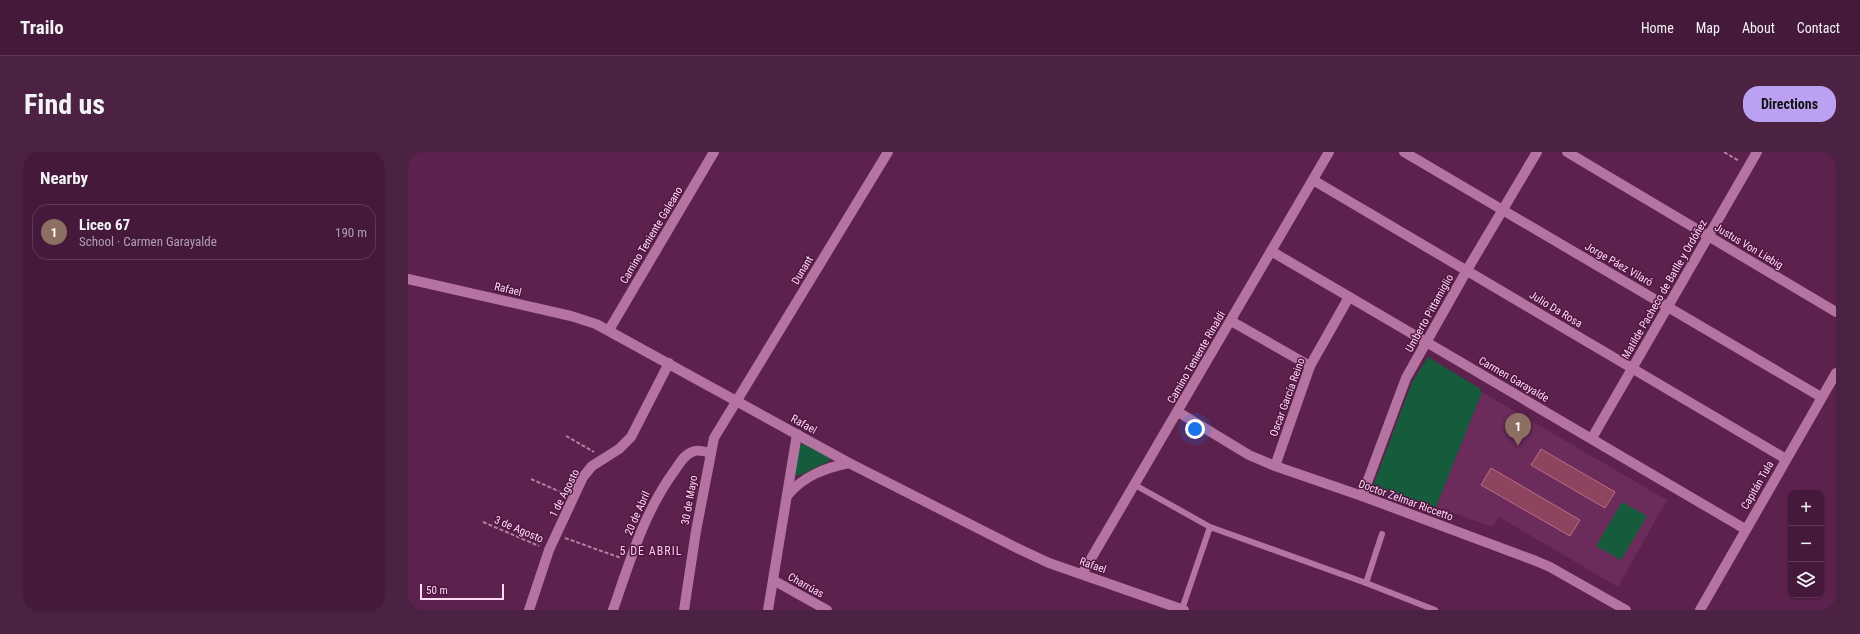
<!DOCTYPE html>
<meta charset="utf-8">
<style>
:root{--surface:#45193a;--page:#4c2242;--text:#f1f3f6;--muted:#b0a0af;--line:#5d3854;--accent:#bca0f2}
body{margin:0;font-family:"Roboto Condensed",sans-serif;background:var(--page);color:var(--text)}
.controls{position:absolute;right:12px;bottom:12px;display:grid;overflow:hidden;border-radius:8px;box-shadow:0 1px 3px #0004}
.controls button{width:36px;height:36px;display:grid;place-items:center;padding:0;border:0;border-bottom:1px solid var(--line);background:var(--surface);color:var(--text);font:20px sans-serif}
.scale{position:absolute;left:12px;bottom:10px;width:84px;box-sizing:border-box;padding-left:4px;border:2px solid #ffdaf2;border-top:0;font-size:11px;line-height:14px;white-space:nowrap;color:#ffdaf2;-webkit-text-stroke:3px #501642;paint-order:stroke}
.you{position:absolute;left:787px;top:277px;width:14px;height:14px;margin:-10px;border:3px solid #fff;border-radius:50%;background:#1a73e8;box-shadow:0 0 0 6px #1a73e833}
.badge{display:grid;place-items:center;width:26px;height:26px;border-radius:50%;background:var(--accent);color:#fff;font-size:13px;font-weight:700}
.pin{position:absolute;translate:-50% -33px;filter:drop-shadow(0 1px 2px #0008)}
.pin::after{content:'';position:absolute;top:21px;width:14px;height:12px;background:inherit;clip-path:polygon(0 0,100% 0,50% 100%)}
.list{margin:0;padding:0;list-style:none}
h2{display:flex;justify-content:space-between;align-items:center;height:52px;margin:0;padding:0 16px;font-size:17px}
h2 small{font-size:13px;font-weight:400;color:var(--muted)}
.list li{display:grid;grid-template-columns:26px 1fr auto;gap:12px;align-items:center;box-sizing:border-box;height:56px;margin:0 8px 8px;padding:0 8px;border:1px solid var(--line);border-radius:16px}
.list b{display:block;font-size:15px;white-space:nowrap}
.list p{margin:0;font-size:13px;white-space:nowrap;color:var(--muted)}
.list em{font-size:13px;font-style:normal;color:var(--muted)}
.icon{flex:none;width:22px;height:22px;fill:none;stroke:currentColor;stroke-width:2;stroke-linecap:round;stroke-linejoin:round}
.map{position:relative;flex:none;width:1428px;height:458px;overflow:hidden;border-radius:16px}
header{display:flex;align-items:center;gap:24px;box-sizing:border-box;height:56px;padding:0 20px;background:var(--surface);border-bottom:1px solid var(--line)}
header strong{font-size:19px}
nav{display:flex;gap:22px;margin-inline-start:auto;font-size:14px}
.intro{display:flex;align-items:center;justify-content:space-between;box-sizing:border-box;height:96px;padding:0 24px}
h1{margin:0;font-size:28px}
.button{padding:10px 18px;border-radius:16px;background:var(--accent);color:#111;font-size:14px;font-weight:700}
main{display:flex;gap:24px;padding:0 24px}
aside{flex:1;background:var(--surface);border-radius:16px;box-shadow:0 1px 3px #0004}
.map>svg:first-child{display:block}
.built{fill:#6b2b5b}
.green{fill:#165b3b}
.building{fill:#8d445f;stroke:#bb6d88}
.lines{fill:none;stroke-linecap:round;stroke-linejoin:round}
.path{stroke:#b081a3;stroke-width:2;stroke-dasharray:4 2;stroke-linecap:butt}
.lane{stroke:#b573a2;stroke-width:6}
.street{stroke:#b573a2;stroke-width:10}
.labels{text-anchor:middle;stroke-width:3;stroke-linejoin:round;paint-order:stroke}
.street-label{font-size:11px;fill:#ffdaf2;stroke:#501642}
.neighbourhood-label{font-size:12px;letter-spacing:1px;fill:#f8cce9;stroke:#501642}
</style>
<header>
<strong>Trailo</strong>
<nav><a>Home</a><a>Map</a><a>About</a><a>Contact</a></nav>
</header>
<div class="intro"><h1>Find us</h1><a class="button">Directions</a></div>
<main>
<aside>
<h2>Nearby<small></small></h2>
<ul class="list">
<li><span class="badge" style="background:#8d6e63">1</span><div><b>Liceo 67</b><p>School · Carmen Garayalde</p></div><em>190 m</em></li>
</ul>
</aside>
<div class="map">
<svg width="1428" height="458" viewBox="0 0 1428 458">
<rect width="100%" height="100%" fill="#5c214d"/>
<path class="built" d="M1074,240l185,108 -49,87 -119,-70 -6,10 -57,-20z"/>
<g class="green">
<path d="M1020,205l51,31 3,4 -46,115 -63,-21 39,-104z"/>
<path d="M397,291l24,12 1,6 -32,15 -3,-2 4,-28z"/>
<path d="M1214,350l25,14 -26,44 -25,-14z"/>
</g>
<g class="building">
<path d="M1133,297l74,43 -10,16 -74,-43z"/>
<path d="M1083,316l89,52 -10,16 -89,-51z"/>
</g>
<g class="lines">
<g class="path">
<path d="M1316,0l15,9"/>
<path d="M158,284l28,16"/>
<path d="M123,327l34,15"/>
<path d="M75,370l56,24"/>
<path d="M157,386l56,20"/>
</g>
<g class="lane">
<path d="M727,333l75,42 156,56 69,27"/>
<path d="M958,431l16,-49"/>
<path d="M774,457l28,-82"/>
</g>
<g class="street">
<path d="M996,0l417,245"/>
<path d="M1159,0l269,160"/>
<path d="M905,28l473,279"/>
<path d="M863,99l474,278"/>
<path d="M0,127l163,37 25,8 253,139 170,86 30,14 135,47"/>
<path d="M823,169l79,45"/>
<path d="M201,178l105,-178"/>
<path d="M770,260l71,43 26,11 87,30 174,65 14,6 76,43"/>
<path d="M1184,286l165,-286"/>
<path d="M867,314l35,-100 39,-69"/>
<path d="M379,344c16,-20 38,-28 62,-33"/>
<path d="M954,344l44,-118 61,-108 70,-118"/>
<path d="M674,422l247,-422"/>
<path d="M365,428l54,30"/>
<path d="M121,458l20,-60 34,-73 9,-11 27,-17 12,-12 38,-74"/>
<path d="M205,458c17,-49 31,-98 62,-140 5,-7 9,-15 17,-18 5,-3 12,-1 18,1"/>
<path d="M276,458l12,-79 18,-93 174,-286"/>
<path d="M360,458l29,-176"/>
<path d="M1292,458l136,-237"/>
</g>
</g>
<g class="labels">
<g class="street-label">
<text transform="translate(243 83) rotate(-59)" y="4">Camino Teniente Galeano</text>
<text transform="translate(1341 94) rotate(31)" y="4">Justus Von Liebig</text>
<text transform="translate(1211 112) rotate(30)" y="4">Jorge Páez Vilaró</text>
<text transform="translate(394 118) rotate(-59)" y="4">Dunant</text>
<text transform="translate(100 137) rotate(13)" y="4">Rafael</text>
<text transform="translate(1256 137) rotate(-60)" y="4">Matilde Pacheco de Batlle y Ordóñez</text>
<text transform="translate(1148 157) rotate(31)" y="4">Julio Da Rosa</text>
<text transform="translate(1021 161) rotate(-61)" y="4">Umberto Pittamiglio</text>
<text transform="translate(788 205) rotate(-60)" y="4">Camino Teniente Rinaldi</text>
<text transform="translate(1106 227) rotate(30)" y="4">Carmen Garayalde</text>
<text transform="translate(879 245) rotate(-70)" y="4">Oscar García Reino</text>
<text transform="translate(396 272) rotate(29)" y="4">Rafael</text>
<text transform="translate(1349 333) rotate(-60)" y="4">Capitán Tula</text>
<text transform="translate(156 341) rotate(-63)" y="4">1 de Agosto</text>
<text transform="translate(281 348) rotate(-80)" y="4">30 de Mayo</text>
<text transform="translate(998 348) rotate(20)" y="4">Doctor Zelmar Riccetto</text>
<text transform="translate(229 361) rotate(-66)" y="4">20 de Abril</text>
<text transform="translate(111 377) rotate(23)" y="4">3 de Agosto</text>
<text transform="translate(685 413) rotate(19)" y="4">Rafael</text>
<text transform="translate(398 433) rotate(29)" y="4">Charrúas</text>
</g>
<g class="neighbourhood-label">
<text x="243" y="403">5 DE ABRIL</text>
</g>
</g>
</svg>
<div class="controls">
<button>+</button>
<button>−</button>
<button><svg class="icon" aria-label="layers" viewBox="0 0 24 24"><path d="M12 4l9 5-9 5-9-5zM3 14l9 5 9-5"/></svg></button>
</div>
<div class="scale">50 m</div>
<div class="you"></div>
<div class="pin badge" style="left:1110px;top:294px;background:#8d6e63">1</div>
</div>
</main>
